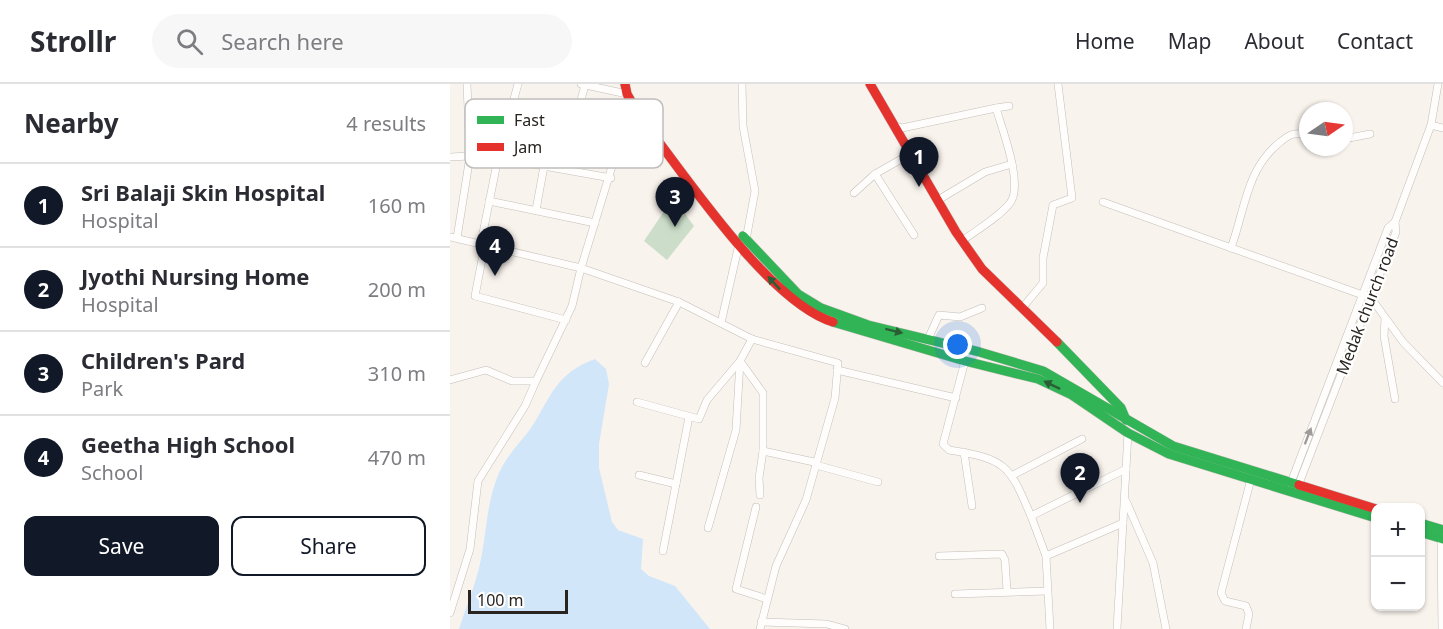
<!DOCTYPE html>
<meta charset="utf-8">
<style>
:root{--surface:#fff;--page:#f7f7f7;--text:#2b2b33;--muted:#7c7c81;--line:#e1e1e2;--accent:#111827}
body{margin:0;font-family:"Noto Sans",sans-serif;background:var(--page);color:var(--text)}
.controls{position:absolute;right:18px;bottom:18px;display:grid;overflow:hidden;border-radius:12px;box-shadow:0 2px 4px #0004}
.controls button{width:54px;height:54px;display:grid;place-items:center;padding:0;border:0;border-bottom:2px solid var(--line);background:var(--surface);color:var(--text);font:30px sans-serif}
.compass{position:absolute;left:849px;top:18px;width:54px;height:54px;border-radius:50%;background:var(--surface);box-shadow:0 2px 4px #0004;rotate:77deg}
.scale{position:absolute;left:18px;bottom:15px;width:100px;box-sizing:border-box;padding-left:6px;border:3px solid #292420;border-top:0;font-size:16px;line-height:21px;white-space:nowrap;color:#292420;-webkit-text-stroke:4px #fff;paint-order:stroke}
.you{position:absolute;left:508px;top:261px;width:21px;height:21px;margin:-15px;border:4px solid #fff;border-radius:50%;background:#1a73e8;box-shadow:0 0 0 9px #1a73e833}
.badge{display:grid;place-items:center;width:39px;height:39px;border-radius:50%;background:var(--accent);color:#fff;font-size:20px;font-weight:700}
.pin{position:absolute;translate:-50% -50px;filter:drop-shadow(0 2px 3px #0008)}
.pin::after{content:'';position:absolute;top:32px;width:21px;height:18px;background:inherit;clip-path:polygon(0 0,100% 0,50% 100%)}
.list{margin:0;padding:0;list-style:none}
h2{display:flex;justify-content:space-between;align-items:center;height:78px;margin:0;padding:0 24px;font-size:26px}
h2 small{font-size:20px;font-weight:400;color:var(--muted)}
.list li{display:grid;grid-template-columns:39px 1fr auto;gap:18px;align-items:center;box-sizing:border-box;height:84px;padding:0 24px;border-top:2px solid var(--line)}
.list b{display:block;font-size:22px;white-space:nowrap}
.list p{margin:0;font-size:20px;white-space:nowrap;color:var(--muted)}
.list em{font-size:20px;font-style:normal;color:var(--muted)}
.actions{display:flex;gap:12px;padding:18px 24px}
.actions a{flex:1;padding:14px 0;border:2px solid var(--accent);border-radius:12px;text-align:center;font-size:21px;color:var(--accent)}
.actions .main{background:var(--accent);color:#fff}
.icon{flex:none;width:33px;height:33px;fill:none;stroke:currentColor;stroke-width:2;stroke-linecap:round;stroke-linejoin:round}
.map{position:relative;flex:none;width:993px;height:545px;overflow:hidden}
header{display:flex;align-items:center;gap:36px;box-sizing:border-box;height:84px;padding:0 30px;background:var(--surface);border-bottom:2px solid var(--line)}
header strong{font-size:28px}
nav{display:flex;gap:33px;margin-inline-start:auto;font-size:21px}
.search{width:420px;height:54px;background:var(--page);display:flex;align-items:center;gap:15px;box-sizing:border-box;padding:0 21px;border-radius:33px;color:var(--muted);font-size:22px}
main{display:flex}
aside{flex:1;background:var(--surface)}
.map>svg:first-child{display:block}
.green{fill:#ccdec9}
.water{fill:#d1e6f9}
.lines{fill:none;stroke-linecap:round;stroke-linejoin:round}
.street-casing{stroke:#c3beb9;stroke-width:8}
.fast-casing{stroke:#c3beb9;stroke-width:10}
.jam-casing{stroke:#c3beb9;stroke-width:10}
.street{stroke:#fefdfc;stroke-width:7}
.fast{stroke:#30b455;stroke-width:9}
.jam{stroke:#e5322d;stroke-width:9}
.oneway{fill:#2c5e35}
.oneway2{fill:#9e9b99}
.labels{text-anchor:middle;stroke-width:4.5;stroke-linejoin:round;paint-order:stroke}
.street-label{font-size:16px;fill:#292420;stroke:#fff}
.key{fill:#fff;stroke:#bfbdbc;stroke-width:1.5}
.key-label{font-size:16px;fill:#292420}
</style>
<header>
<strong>Strollr</strong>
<div class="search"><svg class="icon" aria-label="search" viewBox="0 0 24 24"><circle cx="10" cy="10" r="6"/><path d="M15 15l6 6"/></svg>Search here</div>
<nav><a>Home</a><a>Map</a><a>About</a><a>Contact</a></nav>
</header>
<main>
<aside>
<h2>Nearby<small>4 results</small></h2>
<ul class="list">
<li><span class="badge">1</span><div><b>Sri Balaji Skin Hospital</b><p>Hospital</p></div><em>160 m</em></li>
<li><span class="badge">2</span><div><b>Jyothi Nursing Home</b><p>Hospital</p></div><em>200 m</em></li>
<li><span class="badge">3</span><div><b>Children's Pard</b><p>Park</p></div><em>310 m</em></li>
<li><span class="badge">4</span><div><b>Geetha High School</b><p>School</p></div><em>470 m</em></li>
</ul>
<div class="actions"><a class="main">Save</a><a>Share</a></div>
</aside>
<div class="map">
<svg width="993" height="545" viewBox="0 0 993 545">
<rect width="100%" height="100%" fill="#f9f3ed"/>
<path class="green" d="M223,114l21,28 -27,34 -23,-19z"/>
<path class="water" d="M145,275l11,10 3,15 -10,60v24l13,54 6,8 25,9 -2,30 8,7 26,10 35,43h-251c6,-19 14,-38 19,-57 9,-33 7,-67 21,-99 8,-18 21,-30 32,-45 20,-31 25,-55 64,-69z"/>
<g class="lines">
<defs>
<g id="street">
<path d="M17,0l3,72 30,-2"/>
<path d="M131,0l46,10"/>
<path d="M292,0l1,42 12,65 -9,49"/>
<path d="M546,24l13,-2"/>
<path d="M63,27l109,23"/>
<path d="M443,41l9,3 94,-20c6,21 28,77 14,95 -12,15 -32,26 -48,38"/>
<path d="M981,41l12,3"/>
<path d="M124,42l11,-41"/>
<path d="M894,55l26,-5"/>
<path d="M0,73l20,-1 -13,82"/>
<path d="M48,74l113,20"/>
<path d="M425,90l39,61"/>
<path d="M404,109l21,-19 30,-17 4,-6"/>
<path d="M488,116l47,-28 27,-8"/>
<path d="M39,117l106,22"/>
<path d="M653,118l268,96 32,44 40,41"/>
<path d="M86,126l8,-44"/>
<path d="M0,153l131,31 50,-164"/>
<path d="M31,159l17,-85 20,-74"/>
<path d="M35,160l-10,52 91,24"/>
<path d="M781,164c14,-38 15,-78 48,-105 11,-9 14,-11 29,-8"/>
<path d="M573,223l20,-24v-25l10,-53 19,-7 -14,-114"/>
<path d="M935,235l-1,17 11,63"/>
<path d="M271,239l18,-79"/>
<path d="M478,255l11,-24 21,2 22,-9"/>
<path d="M515,277l-22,83 6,6c58,9 60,15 82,66l95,-47"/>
<path d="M195,279l34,-61"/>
<path d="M387,286l119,28"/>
<path d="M0,296l36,-10 26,11h24l36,-75 9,-38 98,34 73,37 86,24 -3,35 -29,102 -30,66 -16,63"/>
<path d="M187,318l62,17 8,-19 33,-39 23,32v58l51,11 2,3 62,17"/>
<path d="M514,368l8,54"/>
<path d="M189,391l37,9"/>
<path d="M563,391l69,-36"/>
<path d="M840,401l98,-257 7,-6 36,-97 7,-41"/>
<path d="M848,402l98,-254 -1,-10"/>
<path d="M310,411l-1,-17 4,-27"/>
<path d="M676,417l27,62 13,66"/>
<path d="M306,423l-20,82 31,10"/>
<path d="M581,432l15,40 4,73"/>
<path d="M258,444l28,-98 4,-69 12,-22"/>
<path d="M991,455l1,90"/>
<path d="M213,467l26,-134"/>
<path d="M489,472l63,-2 3,6 2,31"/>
<path d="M596,472l77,-33"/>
<path d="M505,510l92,-3"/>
<path d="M0,529l20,-64 8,-68 47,-75 11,-25"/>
<path d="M311,538l66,2 18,5"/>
<path d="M667,545l11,-196"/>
<path d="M796,545l3,-15 -3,-8 -21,-5 -4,-8 30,-114"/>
</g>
<g id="fast">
<path d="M293,152l55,58 23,14 47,17 108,26 67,20 130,75 126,39"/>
<path d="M383,238l132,39 73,18 34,16 56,38 41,21 207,64"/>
<path d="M607,258l64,66 5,12"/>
<path d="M970,439l23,7"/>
<path d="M970,448l23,7"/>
</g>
<g id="jam">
<path d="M175,0l2,10 13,23c43,55 128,185 193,205"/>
<path d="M420,0l86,148 26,37 75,73"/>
<path d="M849,401l77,24"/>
</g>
</defs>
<use href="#street" class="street-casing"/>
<use href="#fast" class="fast-casing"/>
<use href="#jam" class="jam-casing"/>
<use href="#street" class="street"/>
<use href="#fast" class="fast"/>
<use href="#jam" class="jam"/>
</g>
<defs><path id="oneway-solid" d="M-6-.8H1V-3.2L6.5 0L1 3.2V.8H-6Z" transform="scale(1.5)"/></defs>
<g class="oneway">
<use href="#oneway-solid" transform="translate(324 199) rotate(-133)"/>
<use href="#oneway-solid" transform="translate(444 247) rotate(14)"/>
<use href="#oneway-solid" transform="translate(602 301) rotate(-154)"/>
</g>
<use class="oneway2" href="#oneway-solid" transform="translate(858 352) rotate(-69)"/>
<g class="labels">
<g class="street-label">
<text transform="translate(917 222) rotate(-69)" y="6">Medak church road</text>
</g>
</g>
<rect x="15" y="15" width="198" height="69" rx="9" class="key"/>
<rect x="27" y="32" width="27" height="8" fill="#30b455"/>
<rect x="27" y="59" width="27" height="8" fill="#e5322d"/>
<g class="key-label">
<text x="64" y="42">Fast</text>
<text x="64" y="69">Jam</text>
</g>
</svg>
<div class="controls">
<button>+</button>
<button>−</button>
</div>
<svg class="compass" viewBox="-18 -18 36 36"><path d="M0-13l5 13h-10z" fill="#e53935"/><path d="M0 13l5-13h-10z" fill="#7c7c81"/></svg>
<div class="scale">100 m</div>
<div class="you"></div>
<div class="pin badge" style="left:469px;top:103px">1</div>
<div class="pin badge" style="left:630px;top:419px">2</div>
<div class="pin badge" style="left:225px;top:143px">3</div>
<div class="pin badge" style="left:45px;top:192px">4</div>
</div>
</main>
